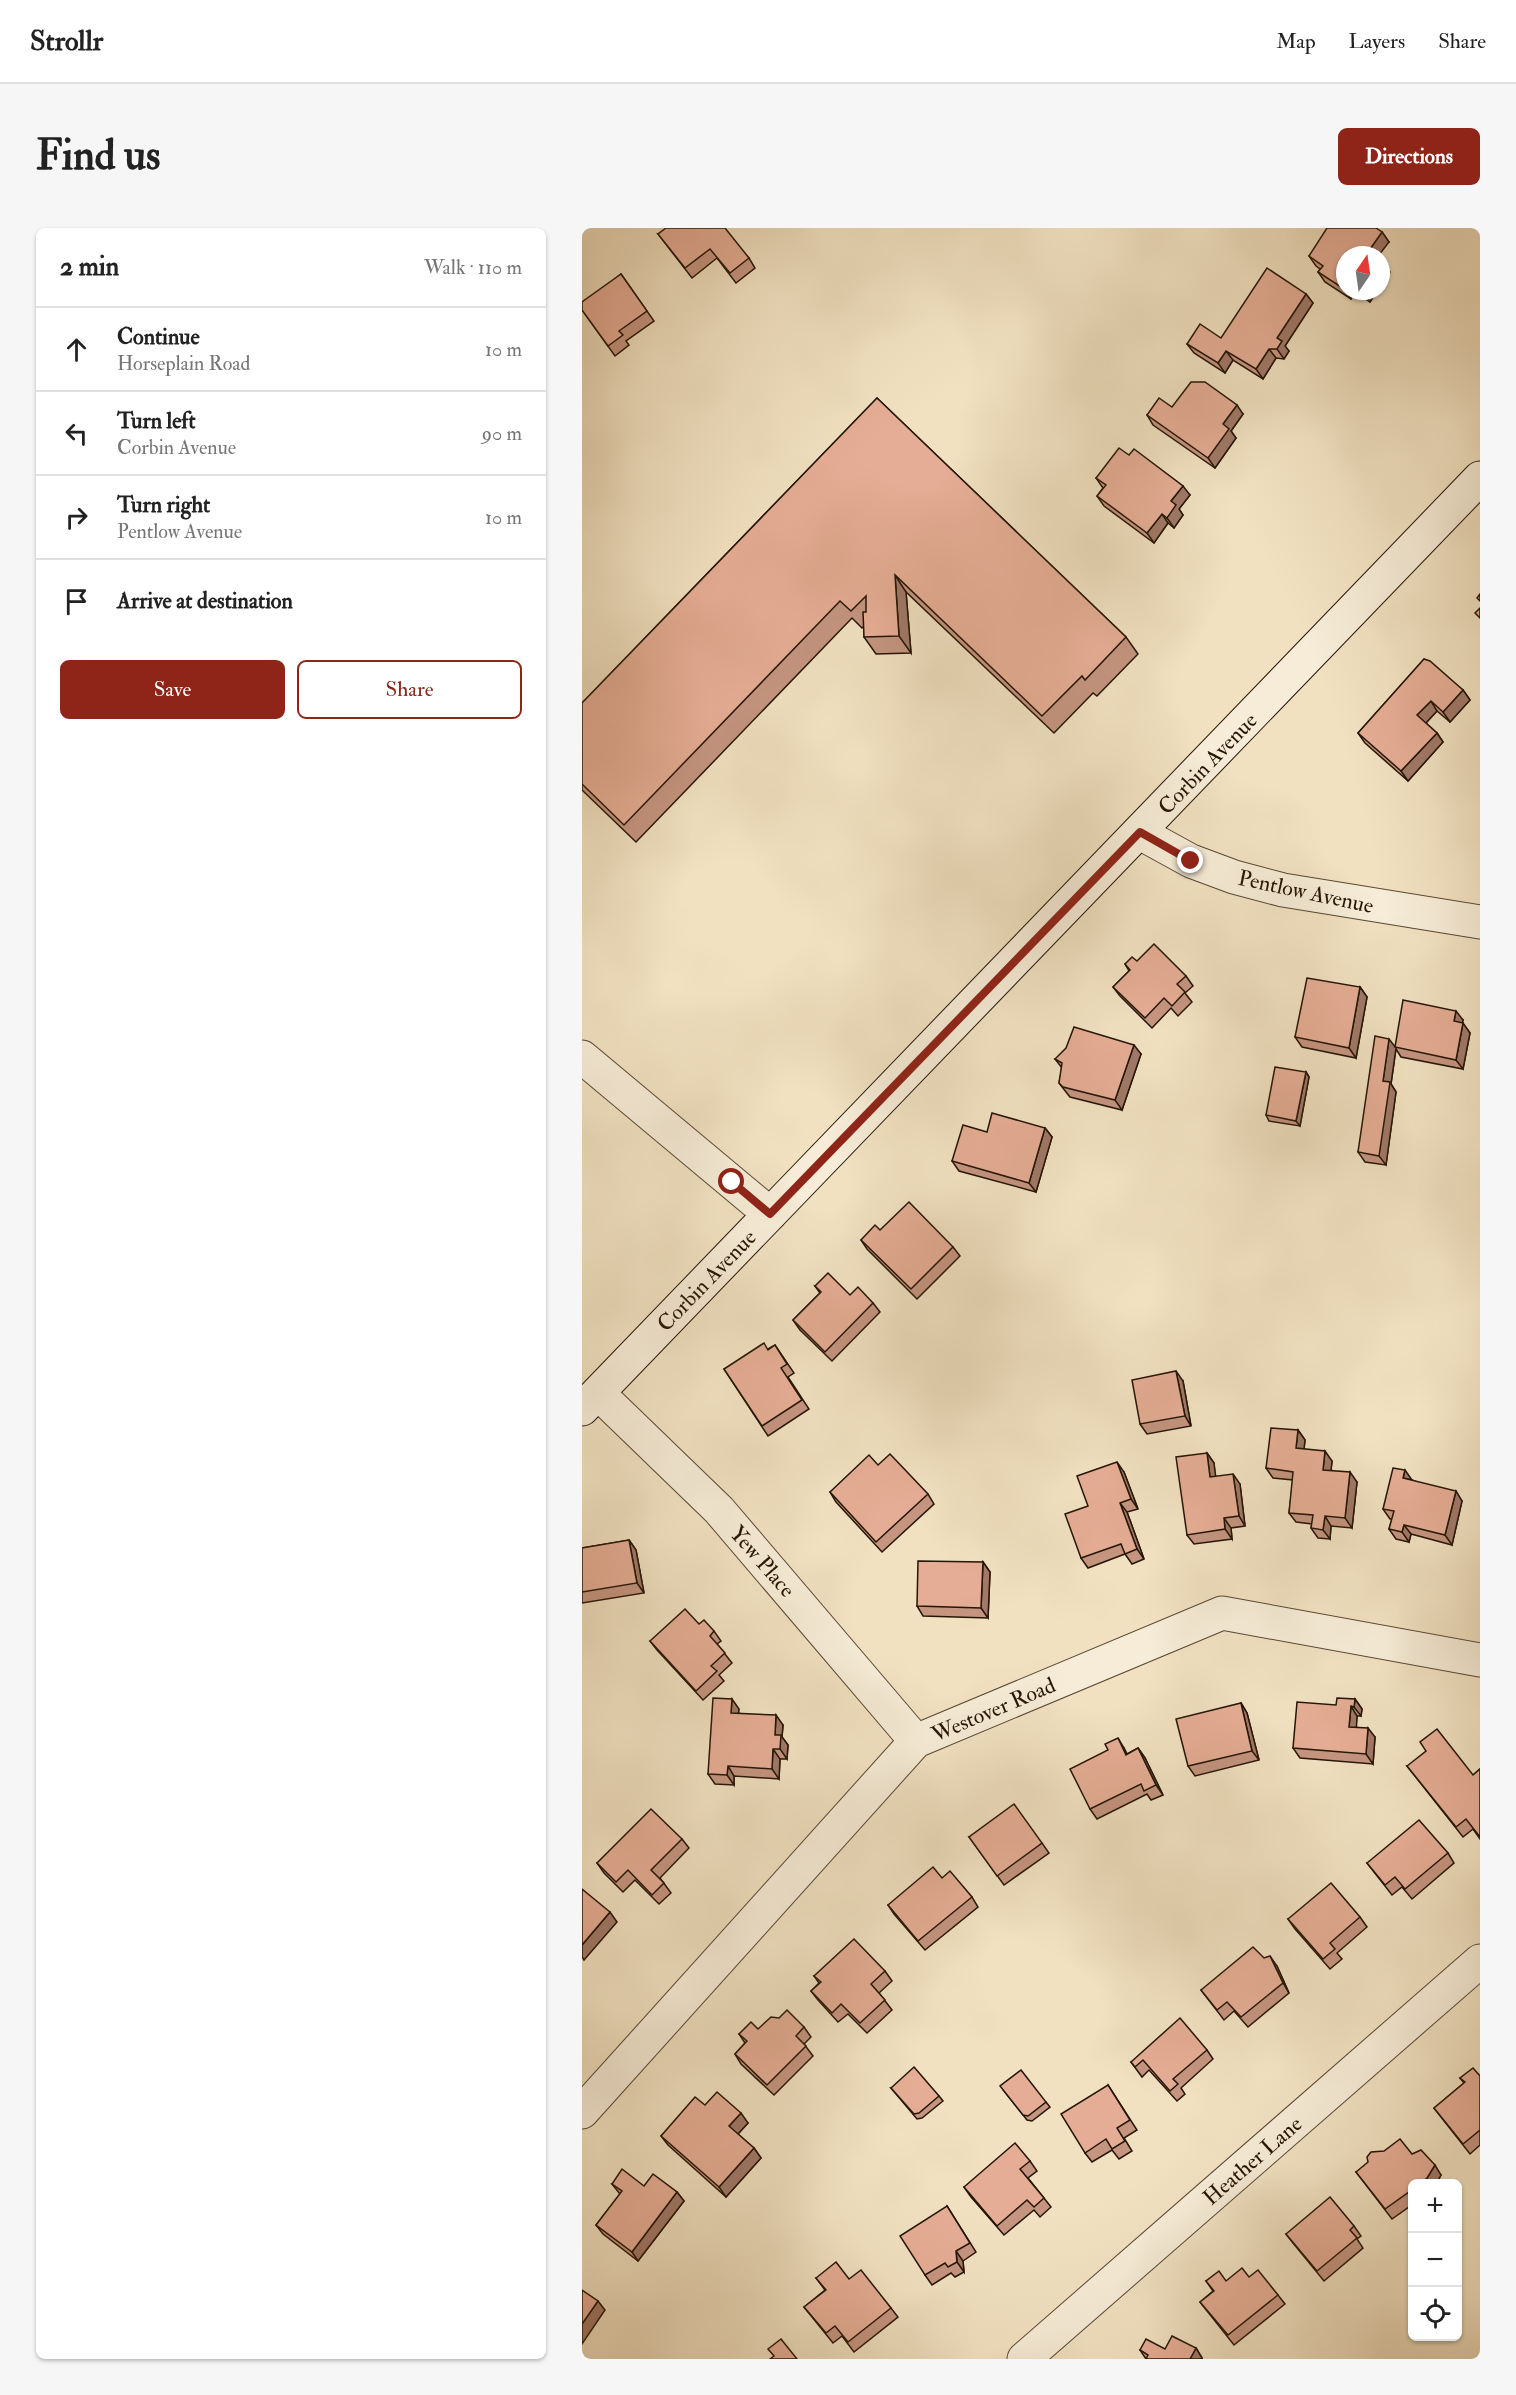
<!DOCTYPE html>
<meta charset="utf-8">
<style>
:root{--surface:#fff;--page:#f6f6f6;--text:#222;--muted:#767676;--line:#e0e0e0;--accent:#8f2418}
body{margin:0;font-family:"IM FELL Double Pica",serif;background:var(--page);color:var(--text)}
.controls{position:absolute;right:18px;bottom:18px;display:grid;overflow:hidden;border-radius:9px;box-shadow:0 2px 4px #0004}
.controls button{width:54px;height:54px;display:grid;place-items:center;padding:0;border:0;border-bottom:2px solid var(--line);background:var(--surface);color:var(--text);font:30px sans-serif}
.compass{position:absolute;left:754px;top:18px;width:54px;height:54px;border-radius:50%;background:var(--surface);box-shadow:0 2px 4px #0004;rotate:13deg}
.stop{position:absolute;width:18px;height:18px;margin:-14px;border:4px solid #8f2418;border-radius:50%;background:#fff}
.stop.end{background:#8f2418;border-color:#fff;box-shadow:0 2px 6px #0008}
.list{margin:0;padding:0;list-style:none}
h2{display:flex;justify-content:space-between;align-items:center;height:78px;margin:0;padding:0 24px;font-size:26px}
h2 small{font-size:20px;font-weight:400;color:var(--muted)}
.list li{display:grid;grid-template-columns:39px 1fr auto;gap:18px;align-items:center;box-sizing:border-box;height:84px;padding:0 24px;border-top:2px solid var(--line)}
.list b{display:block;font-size:22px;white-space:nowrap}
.list p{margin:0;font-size:20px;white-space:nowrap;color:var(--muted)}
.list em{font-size:20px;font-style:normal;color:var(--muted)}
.actions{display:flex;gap:12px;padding:18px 24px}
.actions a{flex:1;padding:14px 0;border:2px solid var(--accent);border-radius:9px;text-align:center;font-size:21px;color:var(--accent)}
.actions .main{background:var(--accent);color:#fff}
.icon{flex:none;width:33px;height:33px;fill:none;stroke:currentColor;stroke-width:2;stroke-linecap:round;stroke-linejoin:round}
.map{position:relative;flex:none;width:898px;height:2131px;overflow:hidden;border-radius:9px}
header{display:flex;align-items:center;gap:36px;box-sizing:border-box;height:84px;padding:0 30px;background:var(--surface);border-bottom:2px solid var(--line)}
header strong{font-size:28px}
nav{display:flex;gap:33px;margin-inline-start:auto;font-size:21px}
.intro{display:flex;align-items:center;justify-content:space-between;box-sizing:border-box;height:144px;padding:0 36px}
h1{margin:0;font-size:42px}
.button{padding:15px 27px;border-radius:9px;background:var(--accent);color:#fff;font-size:21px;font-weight:700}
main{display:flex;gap:36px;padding:0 36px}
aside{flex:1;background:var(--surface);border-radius:9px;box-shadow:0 2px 4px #0004}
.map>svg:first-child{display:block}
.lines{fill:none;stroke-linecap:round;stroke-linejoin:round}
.street-casing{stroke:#584834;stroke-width:35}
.secondary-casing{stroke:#251505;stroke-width:35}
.street{stroke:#f6ecd7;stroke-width:33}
.secondary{stroke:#f6ecd7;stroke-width:33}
.wall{fill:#c59580;stroke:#251505;stroke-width:1.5}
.shaded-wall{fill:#a07968;stroke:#251505;stroke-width:1.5}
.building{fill:#e5ad95;stroke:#251505;stroke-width:1.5}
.route{stroke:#8f2418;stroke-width:8}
.labels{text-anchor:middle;stroke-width:4.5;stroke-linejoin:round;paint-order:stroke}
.street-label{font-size:22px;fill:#251505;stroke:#f6ecd7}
</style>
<header>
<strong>Strollr</strong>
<nav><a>Map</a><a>Layers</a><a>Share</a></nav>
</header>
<div class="intro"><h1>Find us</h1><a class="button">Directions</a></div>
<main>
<aside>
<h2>2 min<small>Walk · 110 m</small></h2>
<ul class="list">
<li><svg class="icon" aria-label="ahead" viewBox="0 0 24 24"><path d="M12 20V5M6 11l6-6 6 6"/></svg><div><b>Continue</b><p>Horseplain Road</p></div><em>10 m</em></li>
<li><svg class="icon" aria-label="left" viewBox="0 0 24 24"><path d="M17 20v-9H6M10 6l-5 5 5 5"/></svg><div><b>Turn left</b><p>Corbin Avenue</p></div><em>90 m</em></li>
<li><svg class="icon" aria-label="right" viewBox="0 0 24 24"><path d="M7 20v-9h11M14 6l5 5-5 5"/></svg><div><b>Turn right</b><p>Pentlow Avenue</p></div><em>10 m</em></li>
<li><svg class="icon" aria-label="arrive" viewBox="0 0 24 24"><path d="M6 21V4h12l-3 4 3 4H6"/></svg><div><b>Arrive at destination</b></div></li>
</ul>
<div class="actions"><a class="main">Save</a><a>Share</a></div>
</aside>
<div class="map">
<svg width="898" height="2131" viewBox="0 0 898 2131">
<rect width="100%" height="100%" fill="#f1e1c1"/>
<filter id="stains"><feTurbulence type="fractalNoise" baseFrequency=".00333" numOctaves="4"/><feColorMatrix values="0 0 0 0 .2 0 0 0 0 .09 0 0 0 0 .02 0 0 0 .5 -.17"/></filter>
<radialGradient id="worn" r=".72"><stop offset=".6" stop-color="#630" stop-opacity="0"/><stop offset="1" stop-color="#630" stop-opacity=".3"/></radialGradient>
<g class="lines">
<defs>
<g id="street">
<path d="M558,605l51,28 43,16 49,13 197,32"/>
<path d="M0,829l188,157"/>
<path d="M16,1165l121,117 197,231"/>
<path d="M0,1884l334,-371 306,-128 258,47"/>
<path d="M442,2131l456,-398"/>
</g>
<path id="secondary" d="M0,1181l898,-931"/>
</defs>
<use href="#street" class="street-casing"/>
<use href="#secondary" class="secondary-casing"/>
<use href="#street" class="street"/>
<use href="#secondary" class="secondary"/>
</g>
<g class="wall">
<path d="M800,4l7,10 -44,13v36h32l-7,11 -15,-10 -4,7 -26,-17 -7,-10 2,-3 -4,-3 -7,-10z"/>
<path d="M76,6l91,24 6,10 -19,15 -19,-25 -25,20z"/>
<path d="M39,46l33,47 -28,20 3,4 -14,11 -33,-46z"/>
<path d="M724,66l7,9 -28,43 4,5 -5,8 -8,-1 -13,21 -30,-19 -8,13 -31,-20 -7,-9 34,-6z"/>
<path d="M295,170l249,239 12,17 -41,42 -4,-3 -39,40 -148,-141 5,61 -35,1 -12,-17v-11l-2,2 -10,-10 -216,224 -54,-52v-87z"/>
<path d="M590,179l71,7 -12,17 5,7 -21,30 -62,-43 -6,-10z"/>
<path d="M547,227l61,40 -11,14 4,6 -9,13 -6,-5 -14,20 -50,-37 -7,-10 6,-8 -7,-10z"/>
<path d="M842,431l39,31 7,10 -20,22 -13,-11 -11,12 11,10 6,9 -35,39 -43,-38 -7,-10z"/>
<path d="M555,733l49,15 7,10 -8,7 7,9 -14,14 -7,-8 -19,20 -32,-32 -7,-9 16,-16 -4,-7z"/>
<path d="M778,759l7,10 -11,61 -54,-11 -7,-10z"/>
<path d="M881,792l-1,3 8,10 -7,36 -62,-12 -5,-8 -5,35 5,8 -10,73 -21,-3 -7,-10 37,-105z"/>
<path d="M559,826l-19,56 -52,-13 -11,-14 3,-15 -7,-9z"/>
<path d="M724,844l3,5 -9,49 -31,-5 -3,-6z"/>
<path d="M463,900l7,9 -16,55 -77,-21 -7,-10 35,-29z"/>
<path d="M298,1002l73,17 7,9 -43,43 -50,-50 -6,-9z"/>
<path d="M233,1058l58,17 7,9 -48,49 -32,-31 -7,-10 27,-27z"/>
<path d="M193,1117l19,28 -6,4 21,32 -41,27 -44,-67 44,-20z"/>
<path d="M601,1153l8,45 -44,8 -7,-10z"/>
<path d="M716,1202l7,10 -1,9 28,12 -1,9 26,12 -5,46 -21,-2 -1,13 -12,-1 -7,-10 1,-4 -16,-2 -7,-9 4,-33 -20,-2 -7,-10z"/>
<path d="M625,1225l7,10 1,13 25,8 5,42 -14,2 1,11 -38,5 -7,-9z"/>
<path d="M296,1237l50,29 6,10 -52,48 -46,-50 -6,-10z"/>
<path d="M542,1244l14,37 -11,3 17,47 -12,5 -7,-10 -37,14 -7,-10 7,-52z"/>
<path d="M830,1252l50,21 -10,44 -41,-11 -2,8 -13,-3 -7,-10 3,-10h-2l-7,-10z"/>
<path d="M47,1312l7,10 8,43 -62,10v-55z"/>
<path d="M401,1334l7,10 -2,46 -65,-2 -6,-10z"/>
<path d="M117,1396l15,7 7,10 -4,3 15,19 -13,12 5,6 -21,19 -46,-50 -7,-9z"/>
<path d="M773,1471l7,10 -1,7h-4l-1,11 19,10 -2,27 -73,-6 -7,-10z"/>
<path d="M659,1475l6,10 12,47 -64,16 -7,-10z"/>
<path d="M157,1481l-1,4 45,12 -1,12 6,8 -1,14h-7l-1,20 -45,-3v9l-19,-1 -7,-10z"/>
<path d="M542,1520l3,6 11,-6 7,10 18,37 -12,5 -4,-6 -50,25 -7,-10z"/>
<path d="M825,1538l66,9 7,-6v70l-7,-10 -10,8z"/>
<path d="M387,1609l73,6 7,10 -45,32z"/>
<path d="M100,1611l7,9 -29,30 11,15 -12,11 -24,-24 -12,12 -19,-19 -7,-10z"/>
<path d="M866,1625l6,10 -42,36 -10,-12 -10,8 -25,-32z"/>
<path d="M360,1650l30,19 6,10 -53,43 -31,-36 -6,-9z"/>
<path d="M778,1689l7,10 -30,26 5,6 -12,10 -35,-40 -7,-10z"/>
<path d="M682,1730l13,8 12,27 -41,34 -14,-16 -10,9 -23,-30z"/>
<path d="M303,1743l7,10 -13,12 13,17 -25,23 -19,-19 -10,8 -20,-22 -7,-9 8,-8 -5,-7z"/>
<path d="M222,1799l7,10 -7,7 9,12 -39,39 -33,-31 -6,-10 10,-11 -6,-9 19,-5z"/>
<path d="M625,1822l6,9 -32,29 4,6 -8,7 -28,-31 -7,7 -11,-15z"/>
<path d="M898,1848v69l-10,9 -36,-46 30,-25 -4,-5z"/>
<path d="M526,1857l29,45 -13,8 8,13 -13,8 -7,-9 -20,12 -7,-9z"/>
<path d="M309,1860l48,8 4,5 -21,17 -5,1z"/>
<path d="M422,1863l42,11 4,5 -18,14 -5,-1z"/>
<path d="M123,1877l43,18 -10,11 16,14 7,10 -35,39 -58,-52 -7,-9z"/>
<path d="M830,1926l29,21 -5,9h-23v20l-21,15 -36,-47z"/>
<path d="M448,1933l7,10 -9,7 23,29 -11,10 -6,-7 -30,25 -33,-38 -7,-10z"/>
<path d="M30,1956l65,8 7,9 -46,60 -35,-27 -7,-9 24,-31z"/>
<path d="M365,1978l29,46 -13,9 1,11 -9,5 -4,-4 -19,12 -7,-10z"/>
<path d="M772,1998l7,10 -4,3 6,9 -39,33 -31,-38 -7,-9z"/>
<path d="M667,2049l29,18 7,9 -51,41 -34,-43 13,-11 -7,-10h20z"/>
<path d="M234,2050l33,1 42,29 7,9 -44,35 -12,-16 -9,7 -29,-36 21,-17z"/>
<path d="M614,2120l6,10v1h-56l-6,-9z"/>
</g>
<g class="shaded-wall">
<path d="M800,4l7,10 -10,13h-9l-2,-3z"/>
<path d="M801,34l7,10 -9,14v-21z"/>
<path d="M763,63h9l1,1 -4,7z"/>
<path d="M782,63h13l-7,11 -7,-10z"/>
<path d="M724,66l7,9 -28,43 4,5 -5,8 -7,-10v-11z"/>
<path d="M687,121l7,9 -13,21 -7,-10z"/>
<path d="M644,123l7,9 -8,13 -7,-10z"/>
<path d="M655,177l6,9 -12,17 5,7 -21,30 -7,-10 15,-34z"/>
<path d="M601,258l7,9 -11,14 4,6 -9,13 -7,-10 4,-17z"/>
<path d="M580,286l6,9 -14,20 -7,-10z"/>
<path d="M313,347l11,17 5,61 -12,-17z"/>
<path d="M881,462l7,10 -20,22 -7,-10z"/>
<path d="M849,473l6,10 -13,14 -7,-10z"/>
<path d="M855,505l6,9 -35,39 -7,-10z"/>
<path d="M778,759l7,10 -11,61 -7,-10z"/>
<path d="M874,783l7,9 -2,11 -7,-10z"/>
<path d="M881,795l7,10 -7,36 -7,-9z"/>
<path d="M807,811l7,9 -5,36 5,8 -10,73 -7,-9 4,-75z"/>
<path d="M552,817l7,9 -19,56 -7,-10z"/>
<path d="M724,844l3,5 -9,49 -4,-5z"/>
<path d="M463,900l7,9 -16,55 -7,-9z"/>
<path d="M594,1143l7,10 8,45 -6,-10z"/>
<path d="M716,1202l7,10 -2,18 -7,-10z"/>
<path d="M743,1223l7,10 -2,18 -7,-9z"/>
<path d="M625,1225l7,10 3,24 -7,-10z"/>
<path d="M535,1234l7,10 14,37 -7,-10z"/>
<path d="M823,1242l7,10 -9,-2z"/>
<path d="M768,1244l7,10 -5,46 -7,-10z"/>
<path d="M651,1246l7,10 5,42 -6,-10z"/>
<path d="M874,1263l6,10 -10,44 -7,-10z"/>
<path d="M538,1275l7,9 17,47 -7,-10z"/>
<path d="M743,1288l6,10 -1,13 -7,-9z"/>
<path d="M642,1290l7,10 1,11 -7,-10z"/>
<path d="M822,1297l7,9 -2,8 -7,-10z"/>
<path d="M47,1312l7,10 8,43 -7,-10z"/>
<path d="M401,1334l7,10 -2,46 -7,-10z"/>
<path d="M150,1471l7,10 -2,14 -6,-10z"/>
<path d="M773,1471l7,10 -1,7 -7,-9z"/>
<path d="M659,1475l6,10 12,47 -7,-9z"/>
<path d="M769,1478l6,10 -1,20 -7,-9z"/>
<path d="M194,1487l7,10 -1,12 6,8 -1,14 -7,-10 -5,-14z"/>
<path d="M786,1500l7,9 -2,27 -7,-10z"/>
<path d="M536,1510l6,10 8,16 -6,-9z"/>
<path d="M556,1520l7,10 18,37 -7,-10z"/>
<path d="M191,1521l7,10 -1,20 -7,-10z"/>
<path d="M146,1538l6,10v9l-7,-10z"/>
<path d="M28,1684l7,10 -33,38 -2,-3v-12z"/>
<path d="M688,1728l7,10 12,27 -6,-10z"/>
<path d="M159,1885l7,10 -12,13 -7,-10z"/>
<path d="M172,1920l7,10 -35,39 -7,-10z"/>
<path d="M853,1937l6,10 -5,9h-5l-4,-6z"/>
<path d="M95,1964l7,9 -46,60 -6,-9z"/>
<path d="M374,2023l7,10 1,11 -7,-10z"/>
<path d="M16,2073l7,9 -23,34v-20z"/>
<path d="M614,2120l6,10v1h-12z"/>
</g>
<g class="building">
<path d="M84,0h59l24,30 -19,15 -20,-24 -25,19 -27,-34z"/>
<path d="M745,0h49l6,4 -14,20 5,3h-28v32l-1,2 -26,-17 5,-6 -14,-10z"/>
<path d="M685,40l39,26 -29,44 5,3 -5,8h-8l-13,20 -30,-18 -8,12 -31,-19 13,-20 21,14z"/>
<path d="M39,46l26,37 -28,20 4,4 -15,11 -26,-36v-8z"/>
<path d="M609,154h14l32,23 -14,19 6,5 -21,29 -61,-43 12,-17 13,9z"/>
<path d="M295,170l249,239 -41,43 -3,-4 -40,40 -147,-141 4,61 -35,1 -1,-25h3v-16l-15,15 -11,-10 -216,224 -42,-41v-81z"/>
<path d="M537,220l10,7 5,-6 49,37 -12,15 5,4 -9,13 -5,-4 -15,19 -50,-37 9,-11 -10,-7z"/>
<path d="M898,366v7l-3,-3z"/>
<path d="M898,380v10l-5,-5z"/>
<path d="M842,431l6,2 33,29 -20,22 -12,-11 -14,14 20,18 -36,38 -43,-38z"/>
<path d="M572,716l32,32 -9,8 8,8 -13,14 -8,-8 -19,20 -32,-31 17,-17 -5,-6 7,-7 5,4z"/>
<path d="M725,750l53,9 -11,61 -54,-11z"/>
<path d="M821,772l53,11 -2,10 9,2 -7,37 -61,-13z"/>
<path d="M492,799l60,18 -19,55 -52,-13 -4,-4 3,-20 -7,-4 11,-11z"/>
<path d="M793,808l14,3 -6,42 7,1 -11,74 -21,-4z"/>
<path d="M693,839l31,5 -10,49 -30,-6z"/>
<path d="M410,885l53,15 -16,55 -77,-22 11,-36 24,7z"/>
<path d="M327,974l44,45 -42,42 -50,-49 14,-15 5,5z"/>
<path d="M246,1045l22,22 8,-8 15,16 -48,49 -32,-32 28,-28 -6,-6z"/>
<path d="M182,1115l4,7 7,-5 12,19 -6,4 21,32 -40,26 -38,-57z"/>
<path d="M594,1143l9,45 -45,8 -8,-44z"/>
<path d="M689,1200l27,2 -2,18 29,3 -2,19 27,2 -5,46 -20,-2 -2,14 -12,-2 2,-13 -24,-2 4,-41 -27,-4z"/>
<path d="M625,1225l3,24 23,-3 6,42 -15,2 1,11 -38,6 -11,-78z"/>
<path d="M308,1226l38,40 -52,48 -46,-50 39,-37 9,10z"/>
<path d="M535,1234l14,37 -11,4 17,46 -12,5 -4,-10 -40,14 -16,-44 23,-8 -11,-30z"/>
<path d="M811,1240l12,2 -2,8 53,13 -11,44 -41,-10 -2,7 -13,-3 5,-18 -11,-2z"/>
<path d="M47,1312l8,43 -55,9v-44z"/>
<path d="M336,1333l65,1 -2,46 -64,-2z"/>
<path d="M103,1381l14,15 5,-4 10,11 -4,5 15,17 -14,13 6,5 -21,20 -46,-50z"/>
<path d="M131,1470l19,1 -1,14 45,2 -1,20h6l-1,14h-7l-1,20 -44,-3 -1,9 -19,-1z"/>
<path d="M755,1470l18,1 -1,8 -3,-1 -2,21 19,1 -2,26 -73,-6 4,-46 39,3z"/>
<path d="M659,1475l11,48 -64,15 -12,-47z"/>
<path d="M855,1501l36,46 7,-6v68l-14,-18 -10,8 -49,-61 19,-15 -6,-9z"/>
<path d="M536,1510l8,17 12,-7 18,37 -12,6 -3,-7 -51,25 -20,-40 38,-19 -3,-6z"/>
<path d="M432,1576l28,39 -45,33 -28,-39z"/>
<path d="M69,1581l31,30 -31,31 13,13 -12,12 -24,-25 -12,12 -19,-19z"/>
<path d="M837,1592l29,33 -43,36 -10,-12 -10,8 -18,-22z"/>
<path d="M351,1639l9,11 8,-7 22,26 -54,44 -30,-36z"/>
<path d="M749,1655l29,34 -30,26 5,6 -12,10 -35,-40z"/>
<path d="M0,1661l28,23 -28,33z"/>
<path d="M272,1711l31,32 -14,13 14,16 -25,23 -19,-19 -9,9 -21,-22 10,-9 -7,-6z"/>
<path d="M671,1719l11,11 6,-2 13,27 -42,34 -14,-15 -10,8 -16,-20z"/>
<path d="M205,1782l17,17 -8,9 10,10 -39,39 -32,-31 12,-13 -8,-7 12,-12 7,7 13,-12 8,1z"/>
<path d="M598,1790l27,32 -34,29 5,5 -8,7 -27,-31 -8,7 -4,-5z"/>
<path d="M332,1839l25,29 -20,17 -5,1 -23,-26z"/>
<path d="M891,1840l7,8v54l-17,14 -29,-36 31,-26 -5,-4z"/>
<path d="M439,1842l25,32 -18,14 -5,-1 -23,-29z"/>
<path d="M526,1857l22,35 -13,8 8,13 -13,8 -6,-10 -21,14 -24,-39z"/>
<path d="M135,1864l24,21 -12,13 25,22 -35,39 -58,-51 34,-39 10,8z"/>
<path d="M818,1911l12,15 9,-4 14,15 -8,13 -8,6h-6v5l-28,20 -29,-37 12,-10 -1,-5 4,-5 13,-1z"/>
<path d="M433,1915l15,18 -10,8 24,29 -10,9 -7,-7 -30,26 -33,-39z"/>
<path d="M40,1941l22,17 9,-12 24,18 -45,60 -36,-27 26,-34 -10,-7z"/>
<path d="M748,1969l24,29 -4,4 7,8 -40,33 -31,-37z"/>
<path d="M365,1978l23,37 -14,8 1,11 -9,5 -3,-4 -20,12 -25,-39z"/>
<path d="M254,2034l13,17 12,-9 30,38 -43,34 -13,-16 -9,7 -22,-26 22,-17 -10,-12z"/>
<path d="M660,2040l7,9 9,-7 20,25 -50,40 -28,-33 14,-11 -8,-10 13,-10 7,10z"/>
<path d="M0,2062l16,11 -16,23z"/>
<path d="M590,2108l24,12 -6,11h-44l2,-4 -8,-5 6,-11 19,10z"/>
<path d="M199,2111l16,20h-27l4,-3 -6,-7z"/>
</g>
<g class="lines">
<path class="route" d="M150,954l38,32 370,-382 51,29"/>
</g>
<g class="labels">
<g class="street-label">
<text transform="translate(625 535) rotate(-46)" y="8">Corbin Avenue</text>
<text transform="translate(724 663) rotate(12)" y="8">Pentlow Avenue</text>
<text transform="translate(124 1052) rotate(-46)" y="8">Corbin Avenue</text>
<text transform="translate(181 1333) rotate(49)" y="8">Yew Place</text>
<text transform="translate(411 1481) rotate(-23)" y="8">Westover Road</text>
<text transform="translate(670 1932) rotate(-41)" y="8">Heather Lane</text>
</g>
</g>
<rect width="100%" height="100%" filter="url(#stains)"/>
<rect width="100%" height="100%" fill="url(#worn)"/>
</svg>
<div class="controls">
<button>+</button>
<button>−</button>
<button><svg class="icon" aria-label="locate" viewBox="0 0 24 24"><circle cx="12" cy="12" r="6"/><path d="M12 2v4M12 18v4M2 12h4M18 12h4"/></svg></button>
</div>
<svg class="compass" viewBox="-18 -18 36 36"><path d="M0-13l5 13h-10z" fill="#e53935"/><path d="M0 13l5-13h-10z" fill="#767676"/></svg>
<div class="stop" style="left:150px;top:954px"></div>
<div class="stop end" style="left:609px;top:633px"></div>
</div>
</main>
